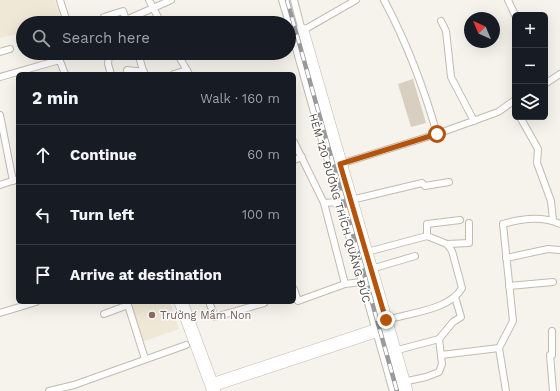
<!DOCTYPE html>
<meta charset="utf-8">
<style>
:root{--surface:#171b24;--page:#242831;--text:#f1f3f6;--muted:#9ea1a6;--line:#363941}
body{margin:0;font-family:"Work Sans",sans-serif;background:var(--page);color:var(--text)}
.controls{position:absolute;right:12px;top:12px;display:grid;overflow:hidden;border-radius:6px;box-shadow:0 4px 16px #0002}
.controls button{width:36px;height:36px;display:grid;place-items:center;padding:0;border:0;border-bottom:1px solid var(--line);background:var(--surface);color:var(--text);font:20px sans-serif}
.compass{position:absolute;left:464px;top:12px;width:36px;height:36px;border-radius:50%;background:var(--surface);box-shadow:0 4px 16px #0002;rotate:316deg}
.stop{position:absolute;width:12px;height:12px;margin:-9px;border:3px solid #b45309;border-radius:50%;background:#fff}
.stop.end{background:#b45309;border-color:#fff;box-shadow:0 1px 4px #0008}
.list{margin:0;padding:0;list-style:none}
h2{display:flex;justify-content:space-between;align-items:center;height:52px;margin:0;padding:0 16px;font-size:17px}
h2 small{font-size:13px;font-weight:400;color:var(--muted)}
.list li{display:grid;grid-template-columns:26px 1fr auto;gap:12px;align-items:center;box-sizing:border-box;height:60px;padding:0 16px;border-top:1px solid var(--line)}
.list b{display:block;font-size:15px;white-space:nowrap}
.list em{font-size:13px;font-style:normal;color:var(--muted)}
.icon{flex:none;width:22px;height:22px;fill:none;stroke:currentColor;stroke-width:2;stroke-linecap:round;stroke-linejoin:round}
.map{position:relative;flex:none;width:560px;height:391px;overflow:hidden}
.search{position:absolute;background:var(--surface);box-shadow:0 4px 16px #0002;left:16px;top:16px;width:280px;height:44px;display:flex;align-items:center;gap:10px;box-sizing:border-box;padding:0 14px;border-radius:22px;color:var(--muted);font-size:15px}
.panel{position:absolute;background:var(--surface);box-shadow:0 4px 16px #0002;left:16px;top:72px;width:280px;height:232px;border-radius:6px}
.map>svg:first-child{display:block}
.education{fill:#efe8d6}
.building{fill:#d8cfc1}
.lines{fill:none;stroke-linecap:round;stroke-linejoin:round}
.lane-casing{stroke:#c2bbae;stroke-width:8}
.street-casing{stroke:#c2bbae;stroke-width:14}
.lane{stroke:#fff;stroke-width:6}
.street{stroke:#fff;stroke-width:13}
.rail-casing{stroke:#9a9a9a;stroke-width:4.5}
.rail{stroke:#fff;stroke-width:3;stroke-dasharray:9;stroke-linecap:butt}
.route{stroke:#b45309;stroke-width:5}
.education-dot{fill:#8d6e63;stroke:#fff;stroke-width:1.5}
.labels{text-anchor:middle;stroke-width:3;stroke-linejoin:round;paint-order:stroke}
.street-label{font-size:11px;fill:#4b4439;stroke:#fff}
.education-label{font-size:11px;fill:#785e54;stroke:#fff;text-anchor:start}
</style>
<div class="map">
<svg width="560" height="391" viewBox="0 0 560 391">
<rect width="100%" height="100%" fill="#f6f3ec"/>
<g class="education">
<path d="M0,0h55l8,23h-40v10l-23,5z"/>
<path d="M125,302h45l9,27 -40,14z"/>
</g>
<path class="building" d="M413,79l13,44 -15,4 -13,-43z"/>
<g class="lines">
<defs>
<g id="lane">
<path d="M60,0l6,19"/>
<path d="M149,0l12,23"/>
<path d="M282,0l7,23"/>
<path d="M294,0l8,31 54,-31"/>
<path d="M384,0c24,45 39,85 53,134"/>
<path d="M508,0l7,15"/>
<path d="M104,17l19,-6 3,9"/>
<path d="M441,21l5,10 5,46 23,44"/>
<path d="M127,23l-1,-3 45,-20"/>
<path d="M289,24l104,367"/>
<path d="M0,52l10,-3"/>
<path d="M109,53l-1,11 3,10"/>
<path d="M138,53l6,21"/>
<path d="M177,53l12,21"/>
<path d="M56,61h4l5,13"/>
<path d="M127,70l17,2"/>
<path d="M174,74l13,-4"/>
<path d="M0,77l56,-16 -2,-8"/>
<path d="M545,84l15,-10"/>
<path d="M0,115l13,66"/>
<path d="M520,117l18,32 -1,14 14,38 2,19"/>
<path d="M294,142l30,61 14,-1"/>
<path d="M294,160l8,-3"/>
<path d="M340,164l97,-30 61,-22 17,-12"/>
<path d="M0,185l18,-6"/>
<path d="M351,200l71,-17 3,3 24,-4"/>
<path d="M324,203l21,81"/>
<path d="M447,244l22,-1v-20"/>
<path d="M367,252l60,-16v-12l33,-4"/>
<path d="M506,258l42,-9 12,1"/>
<path d="M371,269l44,-13"/>
<path d="M509,286l44,-4"/>
<path d="M294,289l4,12 47,-17 16,-2"/>
<path d="M209,302l6,15 49,-14"/>
<path d="M0,313l36,-11"/>
<path d="M104,314l24,-9 17,54"/>
<path d="M386,320c23,-7 64,-10 76,-32l-10,-37 -5,-7 -20,-8"/>
<path d="M552,331v24h-2l3,36"/>
<path d="M394,351l45,-12 14,-17 8,-5 -6,-20"/>
<path d="M441,355l58,-7"/>
<path d="M403,382l23,-5 13,-5 3,-8 -3,-25"/>
<path d="M49,391l25,-6 112,-40"/>
<path d="M506,391l-7,-43 14,-27 -10,-97c17,-5 40,-8 57,0"/>
</g>
<g id="street">
<path d="M302,31l104,360"/>
<path d="M338,202l13,-2"/>
<path d="M181,302l33,89"/>
<path d="M212,385l163,-54"/>
</g>
</defs>
<use href="#lane" class="lane-casing"/>
<use href="#street" class="street-casing"/>
<use href="#lane" class="lane"/>
<use href="#street" class="street"/>
<defs>
<path id="rail" d="M287,0l110,391"/>
</defs>
<use href="#rail" class="rail-casing"/>
<use href="#rail" class="rail"/>
</g>
<g class="lines">
<path class="route" d="M386,320l-46,-156 97,-30"/>
</g>
<circle class="education-dot" cx="152" cy="315" r="4"/>
<g class="labels">
<g class="street-label">
<text transform="translate(340 208) rotate(74)" y="4">HẺM 120 ĐƯỜNG THÍCH QUẢNG ĐỨC</text>
</g>
<g class="education-label">
<text x="160" y="319">Trường Mầm Non</text>
</g>
</g>
</svg>
<div class="controls">
<button>+</button>
<button>−</button>
<button><svg class="icon" aria-label="layers" viewBox="0 0 24 24"><path d="M12 4l9 5-9 5-9-5zM3 14l9 5 9-5"/></svg></button>
</div>
<svg class="compass" viewBox="-18 -18 36 36"><path d="M0-13l5 13h-10z" fill="#e53935"/><path d="M0 13l5-13h-10z" fill="#9ea1a6"/></svg>
<div class="stop" style="left:437px;top:134px"></div>
<div class="stop end" style="left:386px;top:320px"></div>
<div class="search"><svg class="icon" aria-label="search" viewBox="0 0 24 24"><circle cx="10" cy="10" r="6"/><path d="M15 15l6 6"/></svg>Search here</div>
<section class="panel">
<h2>2 min<small>Walk · 160 m</small></h2>
<ul class="list">
<li><svg class="icon" aria-label="ahead" viewBox="0 0 24 24"><path d="M12 20V5M6 11l6-6 6 6"/></svg><div><b>Continue</b></div><em>60 m</em></li>
<li><svg class="icon" aria-label="left" viewBox="0 0 24 24"><path d="M17 20v-9H6M10 6l-5 5 5 5"/></svg><div><b>Turn left</b></div><em>100 m</em></li>
<li><svg class="icon" aria-label="arrive" viewBox="0 0 24 24"><path d="M6 21V4h12l-3 4 3 4H6"/></svg><div><b>Arrive at destination</b></div></li>
</ul>
</section>
</div>
